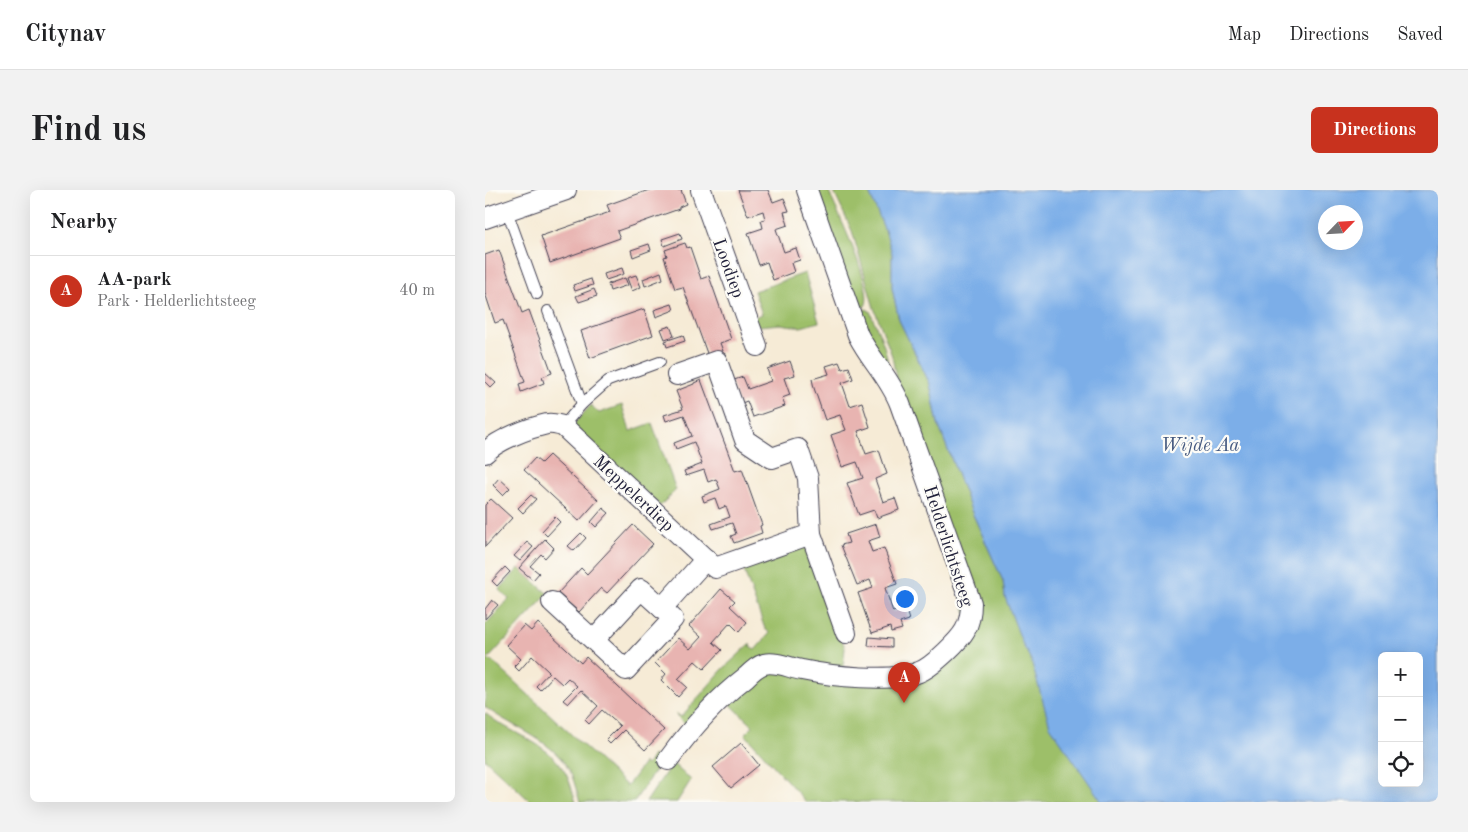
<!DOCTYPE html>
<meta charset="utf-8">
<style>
:root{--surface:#fff;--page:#f2f2f2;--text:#202124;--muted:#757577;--line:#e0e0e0;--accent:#c8321e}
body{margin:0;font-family:"Old Standard TT",serif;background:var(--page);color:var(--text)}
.controls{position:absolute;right:15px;bottom:15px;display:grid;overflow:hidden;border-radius:8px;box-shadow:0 5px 20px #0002}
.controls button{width:45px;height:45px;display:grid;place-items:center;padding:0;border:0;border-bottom:1px solid var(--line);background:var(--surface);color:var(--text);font:25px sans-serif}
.compass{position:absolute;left:833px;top:15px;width:45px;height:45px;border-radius:50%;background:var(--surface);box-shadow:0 5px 20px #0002;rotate:65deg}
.you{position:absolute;left:419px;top:408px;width:18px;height:18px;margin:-12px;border:4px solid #fff;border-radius:50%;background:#1a73e8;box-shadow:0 0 0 8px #1a73e833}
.badge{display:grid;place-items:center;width:32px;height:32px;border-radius:50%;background:var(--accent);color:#fff;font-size:16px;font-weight:700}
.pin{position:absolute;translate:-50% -41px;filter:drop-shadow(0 1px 2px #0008)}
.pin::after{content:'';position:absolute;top:26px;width:18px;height:15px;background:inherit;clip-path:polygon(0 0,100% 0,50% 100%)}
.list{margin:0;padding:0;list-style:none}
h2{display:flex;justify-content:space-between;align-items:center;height:65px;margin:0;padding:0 20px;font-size:21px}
h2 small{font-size:16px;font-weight:400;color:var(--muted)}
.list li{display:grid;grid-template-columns:32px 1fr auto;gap:15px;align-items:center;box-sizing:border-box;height:70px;padding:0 20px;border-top:1px solid var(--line)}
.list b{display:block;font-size:19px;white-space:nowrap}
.list p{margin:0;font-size:16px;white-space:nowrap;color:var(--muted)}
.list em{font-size:16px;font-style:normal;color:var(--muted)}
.icon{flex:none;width:28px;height:28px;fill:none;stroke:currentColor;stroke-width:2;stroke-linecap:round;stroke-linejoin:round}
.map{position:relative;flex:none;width:953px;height:612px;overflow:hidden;border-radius:8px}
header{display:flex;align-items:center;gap:30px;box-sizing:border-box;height:70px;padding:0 25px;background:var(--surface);border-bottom:1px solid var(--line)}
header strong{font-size:24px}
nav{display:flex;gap:28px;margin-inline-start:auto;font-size:18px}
.intro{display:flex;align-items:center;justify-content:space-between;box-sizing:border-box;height:120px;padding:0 30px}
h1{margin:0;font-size:35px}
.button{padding:12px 22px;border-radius:8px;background:var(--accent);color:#fff;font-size:18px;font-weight:700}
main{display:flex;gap:30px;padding:0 30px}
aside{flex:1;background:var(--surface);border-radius:8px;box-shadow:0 5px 20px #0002}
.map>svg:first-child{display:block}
.green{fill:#9dbf69;stroke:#607052}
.water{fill:#7caee8;stroke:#4f6892;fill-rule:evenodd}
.building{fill:#e8b4b1}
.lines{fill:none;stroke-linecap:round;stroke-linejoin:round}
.lane-casing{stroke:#424052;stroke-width:12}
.street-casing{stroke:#424052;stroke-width:22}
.lane{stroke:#fff;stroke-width:10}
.street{stroke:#fff;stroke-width:20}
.labels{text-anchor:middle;stroke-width:4.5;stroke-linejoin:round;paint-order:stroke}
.street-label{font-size:18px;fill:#22223b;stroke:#fdfcf7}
.water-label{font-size:19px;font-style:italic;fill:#465a80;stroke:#fdfcf7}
</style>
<header>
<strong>Citynav</strong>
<nav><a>Map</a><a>Directions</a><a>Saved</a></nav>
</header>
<div class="intro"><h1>Find us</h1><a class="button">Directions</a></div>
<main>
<aside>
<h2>Nearby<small></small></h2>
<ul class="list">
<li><span class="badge">A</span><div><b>AA-park</b><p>Park · Helderlichtsteeg</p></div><em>40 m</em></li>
</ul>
</aside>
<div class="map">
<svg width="953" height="612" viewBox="0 0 953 612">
<rect width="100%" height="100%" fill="#fdfcf7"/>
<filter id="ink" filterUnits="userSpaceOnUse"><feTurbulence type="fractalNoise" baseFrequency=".02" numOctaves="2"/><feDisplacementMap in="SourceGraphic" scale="10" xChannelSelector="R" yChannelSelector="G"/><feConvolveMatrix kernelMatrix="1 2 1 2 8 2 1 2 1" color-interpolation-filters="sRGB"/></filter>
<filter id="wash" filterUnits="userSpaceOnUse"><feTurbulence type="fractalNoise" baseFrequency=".0096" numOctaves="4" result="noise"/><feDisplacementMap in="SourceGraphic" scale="20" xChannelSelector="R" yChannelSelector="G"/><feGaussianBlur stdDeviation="1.12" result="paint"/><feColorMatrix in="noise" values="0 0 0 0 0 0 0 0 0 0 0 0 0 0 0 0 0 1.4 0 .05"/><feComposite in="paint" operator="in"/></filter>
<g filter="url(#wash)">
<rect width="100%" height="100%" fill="#f6ebd6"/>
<g class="green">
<path d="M329,0h14c8,19 48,101 37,116l-9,4z"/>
<path d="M348,0h35l18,43 6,20v35l7,32 31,64 8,40 33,86 32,71 2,16 120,205h-319l-61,-68 8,-8 -27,-26 37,-30 140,13 68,-53 -75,-252 -4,-22 -18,-48 -22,-77z"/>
<path d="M320,83l14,49 -18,5 -21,-3 -21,2 -8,-8 11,-4 -8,-23z"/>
<path d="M381,119l4,2c7,18 18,38 18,57l-31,-55z"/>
<path d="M106,215l8,8 23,-8 8,26 22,-8 24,67 -16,16 -87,-81z"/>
<path d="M316,356l6,2 5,6 33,94 -2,19 -65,-9 -92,67 -11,-11 1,-1 5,4 42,-48 27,-25 1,4 4,2 15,-17 -5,-4 -23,-64z"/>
<path d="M34,378l29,26 -59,64 -4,2v-35l24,-26 -10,-9z"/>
<path d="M6,470l136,126 17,-23 3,2 6,-10 8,6 -27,41h-54c-3,-9 -5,-18 -8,-26 -16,-36 -58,-47 -87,-69v-46z"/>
<path d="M0,523c25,21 60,28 78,56 7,10 9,22 13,33h-47l1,-1 -45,-42z"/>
<path d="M187,573l19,17 -14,22h-31z"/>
</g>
<path class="water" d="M383,0h570v612h-336l-52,-76 -19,-66 -8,-15 -18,-48 -2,-16 -32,-71 -33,-86 -8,-40 -31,-64 -7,-32v-35l-6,-20zM841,22h30v30h-30zM897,466h37v127h-37z"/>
<g id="blocks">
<g class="building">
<path d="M164,0h32l5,14 -7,3v2l-62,22 3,7 -70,25 -9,-27 69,-24 -3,-7z"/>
<path d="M253,0h30l5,12 11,-4 5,13 -5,1 4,13 -12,4 8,23 12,-4 4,12 -9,3 3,9 -21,8 -6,-18 -8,3 -11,-32 15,-5 -2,-8 4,-1 -2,-8 -15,5z"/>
<path d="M195,43l2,6 -18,7 -2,-7z"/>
<path d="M200,53l2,5 3,-1 11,32 8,-3 22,63 -11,4 3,8 -15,5 -25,-69 -8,2 -11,-32 3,-1 -2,-6z"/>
<path d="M164,54l2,6 -18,7 -2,-7z"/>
<path d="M14,60l23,63 7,-3 23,63 -10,4 2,6 -23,9 -2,-8 6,-2 -22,-62 -8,3 -10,-30v-38z"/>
<path d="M137,78l2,6 -18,6 -2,-6z"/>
<path d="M176,82l2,7 -18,7 -2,-7z"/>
<path d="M151,85l5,12 -9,4 -5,-13z"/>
<path d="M140,88l3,7 -18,6 -2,-7z"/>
<path d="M106,89l2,6 -18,6 -2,-6z"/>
<path d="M109,99l3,7 -18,6 -3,-6z"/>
<path d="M187,114l2,6 -18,7 -2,-7z"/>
<path d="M159,119l9,26 -63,23 -9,-27z"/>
<path d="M185,136l4,10 -9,3 -4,-10z"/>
<path d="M198,145l2,6 -18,6 -2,-6z"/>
<path d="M305,171l5,14 -11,3 6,17 -8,3 3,8 -32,11 -6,-16 -8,3 -8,-23 12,-4 5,12 23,-8 -4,-12z"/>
<path d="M354,172l3,7 7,-2 4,12 -11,4 8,23 12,-4 8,25 -12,4 8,23 13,-4 8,24 -12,5 8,23 12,-4 4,12 -22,8 -3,-8 -15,5 -12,-32 16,-5 -6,-16 -15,5 -11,-32 15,-5 -6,-15 -15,5 -11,-32 -2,-9 17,-5 -3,-8z"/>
<path d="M0,183l11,10 -5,5 -6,-6z"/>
<path d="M216,190l34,91 7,-2 20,56 -2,1 2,7 -28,10 -3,-7 5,-2 -4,-11 -19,6 -2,-5 19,-7 -4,-11 -7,3 -4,-11 -11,4 -2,-6 18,-7 -4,-10 -8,3 -4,-12 -18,6 -2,-5 18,-7 -8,-22 -18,7 -2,-6 18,-7 -8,-21 -18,6 -2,-6 19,-6 -7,-18 18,-7v-1z"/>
<path d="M64,265l49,45 -19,21 -55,-51 11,-12 6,5z"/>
<path d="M14,288l11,10 -7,7 -10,-10z"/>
<path d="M46,305l5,4 -13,14 -5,-5z"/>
<path d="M6,309l21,19 -27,29v-42z"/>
<path d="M118,318l6,5 -13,14 -5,-5z"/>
<path d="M70,327l5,5 -13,14 -5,-5z"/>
<path d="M391,334l4,13 -12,4 4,11 12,-4 13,36 -12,4 8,24 12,-5 4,13 -9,3 2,6 -11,3 -1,-5 -18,6 -14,-40 15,-5 -3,-8 -13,5 -16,-40 8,-2 -3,-9z"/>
<path d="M148,335l20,19 -46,49 -6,-5 -22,24 -21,-19 23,-25 6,6z"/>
<path d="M96,343l5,5 -12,13 -6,-5z"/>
<path d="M60,349l9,9 -9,10 -4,-4 -11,12 9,7 -6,7 -14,-12z"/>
<path d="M42,352l6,5 -13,14 -6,-5z"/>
<path d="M20,377l5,5 -13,14 -5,-5z"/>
<path d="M236,399l14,12 -5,5 17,16 -8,10 -9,-9 -17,19 9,8 -18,19 -9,-8 -17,18 9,8 -9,10 -17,-17 5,-6 -11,-11 23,-25 12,11 11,-12 -12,-11z"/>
<path d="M7,410l6,5 -13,14v-10z"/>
<path d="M53,433l43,40 5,-6 78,73 -19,20 -21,-20 -14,14 -4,-4 14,-14 -18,-16 -13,14 -4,-4 13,-14 -17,-16 -13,14 -5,-4 14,-14 -9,-8 -6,6 -9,-8 -13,14 -4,-4 13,-14 -17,-16 -13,15 -5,-5 7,-7 -15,-14 18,-20 7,6z"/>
<path d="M384,447l23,2v8l-24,-1z"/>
<path d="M256,553l18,22 -28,23 -18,-21z"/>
</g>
</g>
</g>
<g filter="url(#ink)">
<use href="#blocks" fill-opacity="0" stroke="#424052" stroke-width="1"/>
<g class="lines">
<defs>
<g id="lane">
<path d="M22,21l30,83"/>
<path d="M63,121l34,93"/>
<path d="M78,236l19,-22 26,-23 52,-19"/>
</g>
<g id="street">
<path d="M216,0l56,156"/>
<path d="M0,28l81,-28"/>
<path d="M0,263c12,-13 44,-25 62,-29 6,-1 11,1 16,2l152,142 96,-34 -3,-56 -10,-29 -26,9 -27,-18 -28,-79 -40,14"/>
<path d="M326,344l35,99"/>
<path d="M67,412l74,68 47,-51 -11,-11 44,-49"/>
<path d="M109,450l47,-51 21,19"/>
<path d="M183,570c22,-30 48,-60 78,-83 5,-5 11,-11 18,-13 12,-3 26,4 38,6 28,6 91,13 117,2 11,-4 19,-13 27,-20 17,-16 25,-25 25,-49l-71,-199c-10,-26 -30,-45 -42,-69l-51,-145"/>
</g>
</defs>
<use href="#lane" class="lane-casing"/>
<use href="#street" class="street-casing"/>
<use href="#lane" class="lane"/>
<use href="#street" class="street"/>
</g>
</g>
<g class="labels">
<g class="street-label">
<text transform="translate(244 78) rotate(70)" y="6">Loodiep</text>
<text transform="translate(149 303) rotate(43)" y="6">Meppelerdiep</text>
<text transform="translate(464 356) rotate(72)" y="6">Helderlichtsteeg</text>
</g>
<g class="water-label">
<text x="715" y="261">Wijde Aa</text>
</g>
</g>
</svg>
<div class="controls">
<button>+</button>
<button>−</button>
<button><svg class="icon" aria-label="locate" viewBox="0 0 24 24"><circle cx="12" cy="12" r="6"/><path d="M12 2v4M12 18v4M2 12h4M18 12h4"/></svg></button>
</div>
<svg class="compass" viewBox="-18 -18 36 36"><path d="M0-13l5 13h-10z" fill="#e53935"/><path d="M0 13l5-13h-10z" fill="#757577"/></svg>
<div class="you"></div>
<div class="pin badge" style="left:419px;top:513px">A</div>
</div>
</main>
